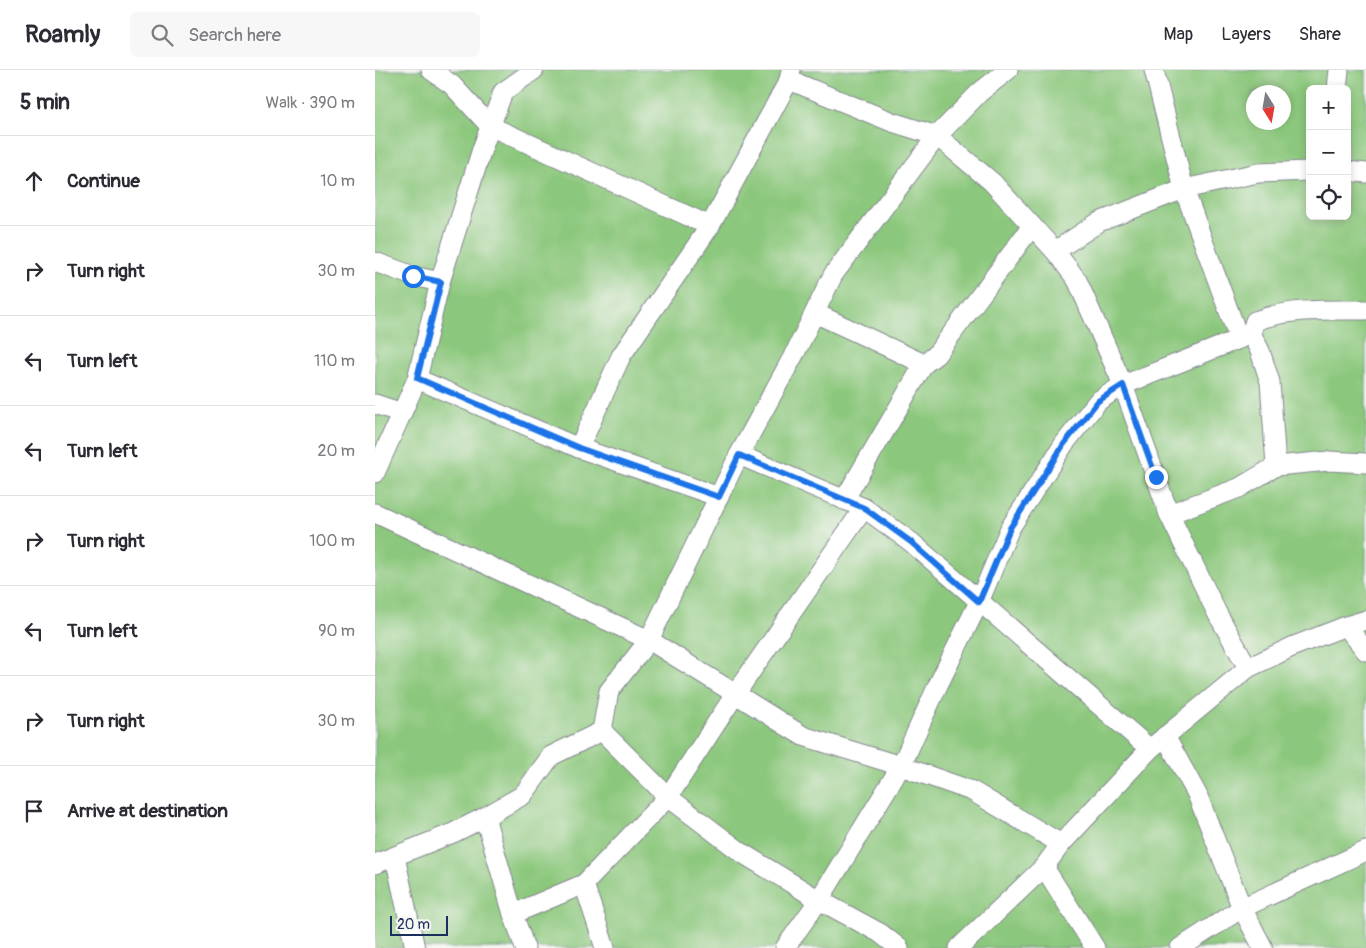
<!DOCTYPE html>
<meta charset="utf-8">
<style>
:root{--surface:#fff;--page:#f7f7f7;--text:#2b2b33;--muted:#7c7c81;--line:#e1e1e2}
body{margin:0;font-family:Pangolin,sans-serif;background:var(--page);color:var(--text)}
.controls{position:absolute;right:15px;top:15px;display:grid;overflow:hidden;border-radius:8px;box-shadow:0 2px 8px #0003}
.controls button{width:45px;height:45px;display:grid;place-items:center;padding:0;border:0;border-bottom:1px solid var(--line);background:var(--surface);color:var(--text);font:25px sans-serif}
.compass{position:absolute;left:871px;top:15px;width:45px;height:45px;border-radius:50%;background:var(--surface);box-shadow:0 2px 8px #0003;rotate:169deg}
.scale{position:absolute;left:15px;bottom:12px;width:58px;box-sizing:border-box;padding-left:5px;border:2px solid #1b2f5e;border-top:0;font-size:14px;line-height:18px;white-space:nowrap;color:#1b2f5e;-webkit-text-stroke:4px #f6f6f2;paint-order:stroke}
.stop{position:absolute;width:15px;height:15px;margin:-11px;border:4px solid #1a73e8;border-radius:50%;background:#fff}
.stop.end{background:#1a73e8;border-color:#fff;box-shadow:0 1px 5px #0008}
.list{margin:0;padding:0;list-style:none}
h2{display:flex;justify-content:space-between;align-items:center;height:65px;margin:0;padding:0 20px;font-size:21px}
h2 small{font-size:16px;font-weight:400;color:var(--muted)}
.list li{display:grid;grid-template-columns:32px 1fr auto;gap:15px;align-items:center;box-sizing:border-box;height:90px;padding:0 20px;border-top:1px solid var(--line)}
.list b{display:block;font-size:19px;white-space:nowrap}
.list em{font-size:16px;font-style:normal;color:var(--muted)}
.icon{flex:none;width:28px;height:28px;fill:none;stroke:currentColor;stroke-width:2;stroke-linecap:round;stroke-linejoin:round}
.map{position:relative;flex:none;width:991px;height:878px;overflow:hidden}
header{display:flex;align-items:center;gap:30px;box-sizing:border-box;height:70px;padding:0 25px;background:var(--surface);border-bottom:1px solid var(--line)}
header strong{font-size:24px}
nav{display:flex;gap:28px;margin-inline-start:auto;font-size:18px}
.search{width:350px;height:45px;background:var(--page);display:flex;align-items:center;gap:12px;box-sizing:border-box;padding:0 18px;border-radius:8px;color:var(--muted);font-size:19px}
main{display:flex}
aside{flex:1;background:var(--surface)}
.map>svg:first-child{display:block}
.green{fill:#8bc77c;stroke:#537b6d;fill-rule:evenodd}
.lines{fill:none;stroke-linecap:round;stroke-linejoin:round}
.minor-casing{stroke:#83868d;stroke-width:21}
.minor{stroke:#fff;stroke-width:19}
.route{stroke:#1a73e8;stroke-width:6}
</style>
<header>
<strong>Roamly</strong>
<div class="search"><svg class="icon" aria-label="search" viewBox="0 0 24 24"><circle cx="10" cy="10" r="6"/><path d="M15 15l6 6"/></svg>Search here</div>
<nav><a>Map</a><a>Layers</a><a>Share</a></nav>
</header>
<main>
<aside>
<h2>5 min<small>Walk · 390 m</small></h2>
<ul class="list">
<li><svg class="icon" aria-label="ahead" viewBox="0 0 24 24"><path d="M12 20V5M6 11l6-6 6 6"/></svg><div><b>Continue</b></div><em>10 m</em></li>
<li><svg class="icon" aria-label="right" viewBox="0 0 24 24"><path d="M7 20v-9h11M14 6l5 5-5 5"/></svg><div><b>Turn right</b></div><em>30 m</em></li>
<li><svg class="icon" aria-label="left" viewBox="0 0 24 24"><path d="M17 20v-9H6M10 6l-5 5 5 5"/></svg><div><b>Turn left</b></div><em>110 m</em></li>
<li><svg class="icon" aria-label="left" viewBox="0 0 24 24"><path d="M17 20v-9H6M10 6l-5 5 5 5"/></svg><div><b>Turn left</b></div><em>20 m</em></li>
<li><svg class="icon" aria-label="right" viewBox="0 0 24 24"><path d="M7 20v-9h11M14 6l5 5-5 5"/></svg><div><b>Turn right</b></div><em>100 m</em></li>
<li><svg class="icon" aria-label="left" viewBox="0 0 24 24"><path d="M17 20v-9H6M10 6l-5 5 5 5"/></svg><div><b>Turn left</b></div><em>90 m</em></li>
<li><svg class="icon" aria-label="right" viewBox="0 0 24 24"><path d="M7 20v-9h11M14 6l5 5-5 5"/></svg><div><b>Turn right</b></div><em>30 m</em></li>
<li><svg class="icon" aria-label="arrive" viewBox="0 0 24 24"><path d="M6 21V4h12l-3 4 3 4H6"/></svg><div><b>Arrive at destination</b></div></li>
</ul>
</aside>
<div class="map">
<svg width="991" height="878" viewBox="0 0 991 878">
<rect width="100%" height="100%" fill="#f6f6f2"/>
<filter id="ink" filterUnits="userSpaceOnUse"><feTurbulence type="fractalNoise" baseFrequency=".02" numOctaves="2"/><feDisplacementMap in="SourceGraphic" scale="10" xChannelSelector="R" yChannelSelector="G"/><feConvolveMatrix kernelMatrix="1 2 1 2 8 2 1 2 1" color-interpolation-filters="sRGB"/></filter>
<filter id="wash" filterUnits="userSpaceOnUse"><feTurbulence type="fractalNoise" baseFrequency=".0096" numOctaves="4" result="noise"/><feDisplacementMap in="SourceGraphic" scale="20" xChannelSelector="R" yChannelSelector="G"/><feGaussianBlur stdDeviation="1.12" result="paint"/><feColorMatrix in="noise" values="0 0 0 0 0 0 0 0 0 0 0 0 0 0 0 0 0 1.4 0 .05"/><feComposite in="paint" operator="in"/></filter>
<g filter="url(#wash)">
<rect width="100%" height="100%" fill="#ebdebc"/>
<path class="green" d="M0,0h991v878h-991zM935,19h37v127h-37zM878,22h30v30h-30z"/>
</g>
<g filter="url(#ink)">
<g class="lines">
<defs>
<g id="minor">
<path d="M56,0l21,15 38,41 220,100"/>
<path d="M779,0l30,119 55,150"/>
<path d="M414,10l103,42 45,14 55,46 63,69 22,29 46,105 46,129 48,99 31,55"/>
<path d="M962,19l2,-19"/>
<path d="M972,101l19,2"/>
<path d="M680,181l44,-29 85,-33 74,-16 52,-2"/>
<path d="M0,192l38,14 27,6"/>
<path d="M440,243l109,51"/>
<path d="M876,263l9,18 10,31 6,84"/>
<path d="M42,309l162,69 140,49"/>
<path d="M0,334l27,9"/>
<path d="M204,378l42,-92 89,-130 79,-146 2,-10"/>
<path d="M364,385l125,53 47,34 239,207"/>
<path d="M0,403l42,-94 23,-97 42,-133 21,-57 31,-22"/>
<path d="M469,430l80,-136 12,-9 96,-129"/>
<path d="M0,443l274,127 154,96 98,30 71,25 89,53"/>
<path d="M794,444l70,-26 37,-22 53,-5 37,2"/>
<path d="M971,556l20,25"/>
<path d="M227,661l66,66 74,56 77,47 61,33 19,15"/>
<path d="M790,666l32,58 45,114 21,40"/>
<path d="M110,747l28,97 12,34"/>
<path d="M20,787l20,91"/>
<path d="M0,794l78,-31 32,-16 38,-22 28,-39 51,-25 7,-40 40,-51 90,-185 57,-104 37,-76 104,-139 43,-44 28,-22"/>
<path d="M669,797l51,81"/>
<path d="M209,814l21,64"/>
<path d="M138,844l71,-30 84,-87 68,-104 128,-185"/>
<path d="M410,878l34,-48 82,-134 37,-81 41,-83 31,-74 54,-84 34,-43 25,-16 116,-46 12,-6 4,-12c35,-13 74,-11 111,-11"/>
<path d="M584,878l85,-81 17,-23 89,-95 98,-81 46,-22 52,-20 20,-6"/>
<path d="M805,878l62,-40 124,-57"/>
</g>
</defs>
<use href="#minor" class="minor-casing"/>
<use href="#minor" class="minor"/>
</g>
</g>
<g class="lines" filter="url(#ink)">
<path class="route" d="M38,206l28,6 -24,96 162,70 140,49 20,-42 125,53 47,34 68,60 31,-74 54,-84 34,-43 25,-16 33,92"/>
</g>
</svg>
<div class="controls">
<button>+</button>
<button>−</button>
<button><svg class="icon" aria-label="locate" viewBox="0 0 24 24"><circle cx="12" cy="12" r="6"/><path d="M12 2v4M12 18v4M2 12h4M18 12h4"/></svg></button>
</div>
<svg class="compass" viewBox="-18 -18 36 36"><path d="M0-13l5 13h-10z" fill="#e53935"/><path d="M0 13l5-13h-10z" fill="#7c7c81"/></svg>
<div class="scale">20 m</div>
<div class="stop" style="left:38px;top:206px"></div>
<div class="stop end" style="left:781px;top:407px"></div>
</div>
</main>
